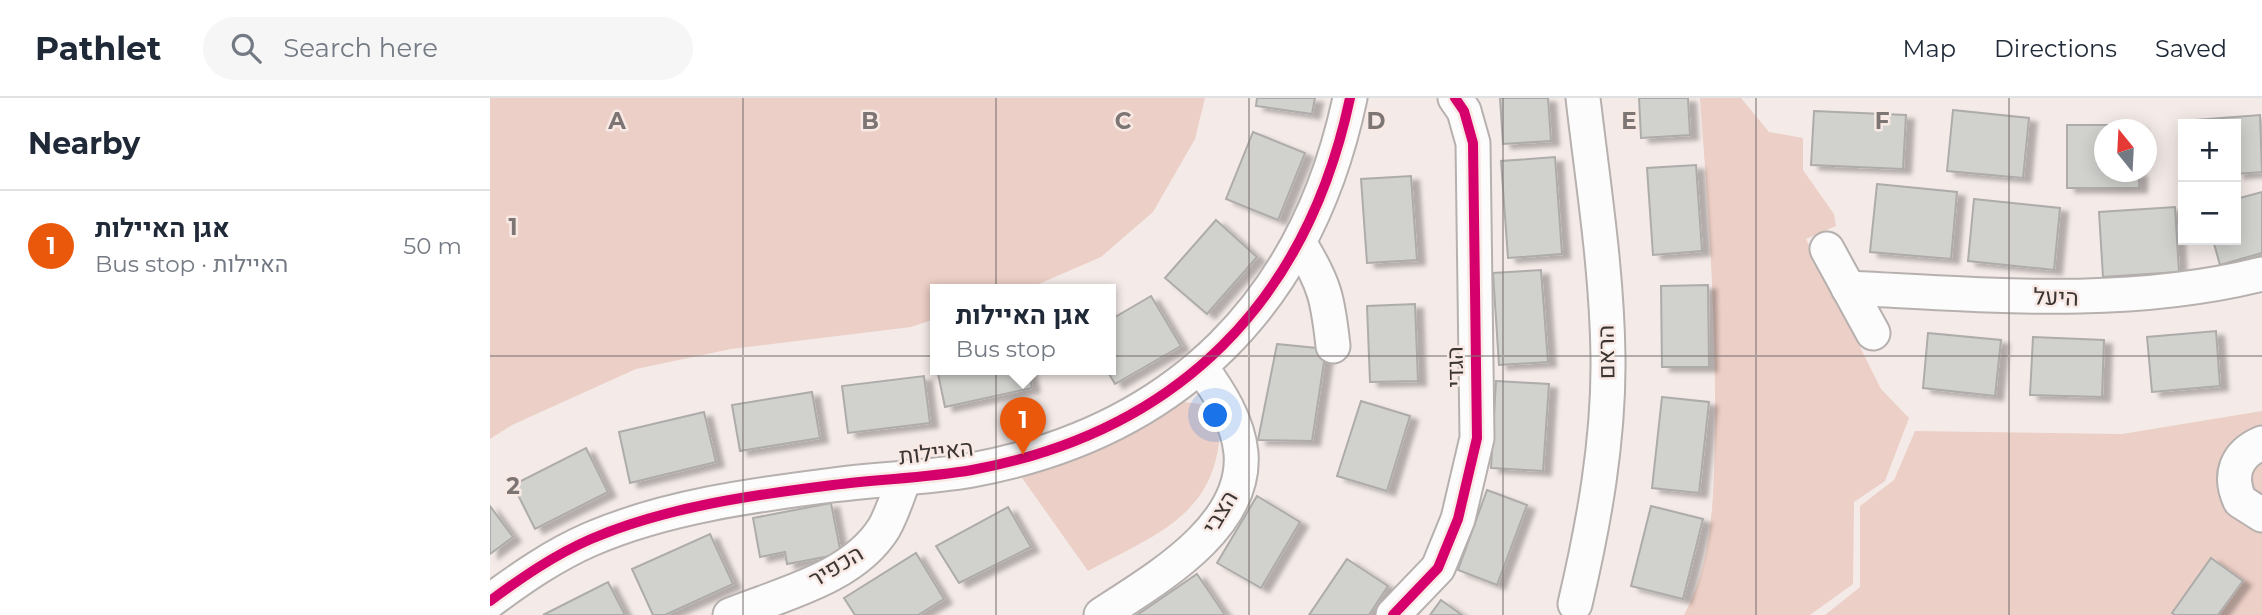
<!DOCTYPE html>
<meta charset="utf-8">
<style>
:root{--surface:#fff;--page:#f6f6f7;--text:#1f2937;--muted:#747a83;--line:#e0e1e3;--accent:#ea580c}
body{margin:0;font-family:Montserrat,Heebo,sans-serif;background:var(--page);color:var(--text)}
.controls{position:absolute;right:21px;top:21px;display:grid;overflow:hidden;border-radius:0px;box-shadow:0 4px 18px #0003}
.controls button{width:63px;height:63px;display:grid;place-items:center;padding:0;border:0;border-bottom:2px solid var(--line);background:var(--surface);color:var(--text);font:35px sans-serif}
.compass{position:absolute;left:1604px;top:21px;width:63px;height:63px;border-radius:50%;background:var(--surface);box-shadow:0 4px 18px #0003;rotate:342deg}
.you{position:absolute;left:726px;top:318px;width:24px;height:24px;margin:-18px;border:5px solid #fff;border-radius:50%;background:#1a73e8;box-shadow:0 0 0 10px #1a73e833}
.badge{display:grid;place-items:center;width:46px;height:46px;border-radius:50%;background:var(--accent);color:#fff;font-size:23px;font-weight:700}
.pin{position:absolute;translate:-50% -58px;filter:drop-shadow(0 2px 4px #0008)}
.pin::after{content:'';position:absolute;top:37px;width:24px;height:21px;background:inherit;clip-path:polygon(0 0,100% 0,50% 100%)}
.popup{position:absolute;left:440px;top:186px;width:186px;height:91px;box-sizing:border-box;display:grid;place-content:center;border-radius:0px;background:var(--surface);filter:drop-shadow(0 2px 5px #0005);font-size:23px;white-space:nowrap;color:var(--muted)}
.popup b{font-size:26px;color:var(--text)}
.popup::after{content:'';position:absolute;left:50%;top:100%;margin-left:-14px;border:14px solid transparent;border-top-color:var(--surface)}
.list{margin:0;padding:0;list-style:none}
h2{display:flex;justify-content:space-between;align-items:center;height:91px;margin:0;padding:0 28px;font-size:30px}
h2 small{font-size:23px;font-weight:400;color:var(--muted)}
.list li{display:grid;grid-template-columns:46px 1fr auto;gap:21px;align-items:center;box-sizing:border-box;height:112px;padding:0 28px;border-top:2px solid var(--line)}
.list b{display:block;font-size:26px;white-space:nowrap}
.list p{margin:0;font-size:23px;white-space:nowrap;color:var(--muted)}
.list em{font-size:23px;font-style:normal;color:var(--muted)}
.icon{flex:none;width:38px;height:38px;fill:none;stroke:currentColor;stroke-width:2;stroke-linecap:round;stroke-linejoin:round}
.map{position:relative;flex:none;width:1772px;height:517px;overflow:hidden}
header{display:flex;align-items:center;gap:42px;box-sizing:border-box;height:98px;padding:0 35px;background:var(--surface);border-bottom:2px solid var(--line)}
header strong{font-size:33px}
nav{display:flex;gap:38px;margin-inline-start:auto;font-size:24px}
.search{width:490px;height:63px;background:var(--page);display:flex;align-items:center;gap:18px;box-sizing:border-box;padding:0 24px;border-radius:38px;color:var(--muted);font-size:26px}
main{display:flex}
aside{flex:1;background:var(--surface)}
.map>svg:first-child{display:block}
.green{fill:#eccfc6}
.building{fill:#d1d1ce;stroke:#aeacaa;stroke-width:2;filter:url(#shadow)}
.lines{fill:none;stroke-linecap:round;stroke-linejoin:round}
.minor-casing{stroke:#b6b0ae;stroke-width:37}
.minor{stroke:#fdfcfc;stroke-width:33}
.cycleway-casing{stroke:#f8e9e4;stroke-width:15}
.cycleway{stroke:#d6006c;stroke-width:10}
.grid{fill:none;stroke:#7c7573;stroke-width:2;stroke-opacity:0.55}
.labels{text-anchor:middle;stroke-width:5;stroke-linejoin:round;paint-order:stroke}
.street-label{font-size:23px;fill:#3b3634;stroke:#f8e9e4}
.grid-label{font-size:23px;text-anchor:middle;font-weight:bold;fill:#7c7573;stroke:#f8e9e4;stroke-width:5;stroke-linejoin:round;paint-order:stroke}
</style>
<header>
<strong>Pathlet</strong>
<div class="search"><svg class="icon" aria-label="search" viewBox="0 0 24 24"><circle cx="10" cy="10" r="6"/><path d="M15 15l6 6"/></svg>Search here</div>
<nav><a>Map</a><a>Directions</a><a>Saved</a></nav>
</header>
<main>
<aside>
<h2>Nearby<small></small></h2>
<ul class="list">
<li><span class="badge">1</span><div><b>אגן האיילות</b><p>Bus stop · האיילות</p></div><em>50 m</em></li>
</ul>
</aside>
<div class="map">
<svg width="1772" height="517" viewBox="0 0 1772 517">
<defs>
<filter id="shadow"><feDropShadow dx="8" dy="4.5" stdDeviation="2" flood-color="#0004"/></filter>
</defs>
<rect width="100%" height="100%" fill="#f4ebe8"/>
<g class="green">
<path d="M0,0h715l-10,41 -42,73 -52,45 -74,32h-91l-1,30 -24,8 -180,22 -95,20 -124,56 -22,14z"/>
<path d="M1210,0h41l28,34 34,6v32l31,44 2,12 -30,13 75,150 28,29 -24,63 -31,21 -1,82 -43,31h-126c31,-57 30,-129 31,-192 1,-109 -7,-217 -15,-325z"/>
<path d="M694,304l17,2 19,21c-1,89 -63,109 -132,146l-68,-96 58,-16z"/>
<path d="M1772,313v204h-437l35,-28v-81l34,-26 21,-49 207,3z"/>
</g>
<g class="building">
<path d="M767,0h58l-3,16 -56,-8z"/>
<path d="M1010,0h48l3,43 -48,3z"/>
<path d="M1149,0h49l2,37 -49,3z"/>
<path d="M1463,12l76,8 -6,60 -76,-7z"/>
<path d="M1324,13l92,4 -3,54 -92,-4z"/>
<path d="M1770,17l2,57 -26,2v-50h-52l-1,-3z"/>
<path d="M1577,27h72v5h-34v42h34v16h-72z"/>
<path d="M763,34l52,21 -27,67 -52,-21z"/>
<path d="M1065,59l7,97 -54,4 -7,-97z"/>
<path d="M1206,67l6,86 -49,4 -6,-87z"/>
<path d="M921,78l6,84 -50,3 -6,-84z"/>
<path d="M1387,86l80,8 -6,67 -81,-7z"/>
<path d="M1772,94v61l-42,12 -7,-25h23v-41z"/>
<path d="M1484,101l86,9 -6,62 -86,-9z"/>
<path d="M1685,109l4,65 -76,5 -4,-65z"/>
<path d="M726,122l41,37 -50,57 -42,-36z"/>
<path d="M1051,172l7,92 -49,3 -6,-92z"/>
<path d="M1218,187l1,82h-47l-1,-81z"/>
<path d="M661,198l30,50 -66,38 -9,-15h4v-49z"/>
<path d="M925,206l3,77 -48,1 -3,-76z"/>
<path d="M1726,233l4,55 -68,6 -5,-55z"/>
<path d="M1438,235l73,7 -6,56 -72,-8z"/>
<path d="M1543,239l71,3 -2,57 -72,-2z"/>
<path d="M787,246l49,5 -14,92 -54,-1z"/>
<path d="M447,271h91l4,19 -87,19z"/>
<path d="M434,278l6,47 -82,10 -6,-47z"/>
<path d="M1006,283l53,3 -6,87 -52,-3z"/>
<path d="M322,294l8,46 -80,13 -8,-46z"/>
<path d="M1172,299l47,5 -10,91 -47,-5z"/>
<path d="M871,303l49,15 -23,75 -50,-15z"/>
<path d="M214,314l12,50 -86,21 -11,-51z"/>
<path d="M96,350l22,44 -73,37 -22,-44z"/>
<path d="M997,392l40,15 -30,80 -39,-15z"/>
<path d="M767,398l43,26 -39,66 -44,-25z"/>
<path d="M341,405l10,51 -54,10 -2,-12 -25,5 -7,-39z"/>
<path d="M0,408l23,31 -23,17z"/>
<path d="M1161,408l52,13 -20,80 -52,-13z"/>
<path d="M518,409l23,40 -72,36 -23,-37z"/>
<path d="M220,436l23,50 -68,31h-12l-21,-46z"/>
<path d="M426,455l28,46 -26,16h-63l-11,-17z"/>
<path d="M1721,460l32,23 -25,34h-43l-3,-2z"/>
<path d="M857,461l41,27 -19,29h-60z"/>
<path d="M707,476l28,41h-88z"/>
<path d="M118,484l17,33h-82z"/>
<path d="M951,502l21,15h-32z"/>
</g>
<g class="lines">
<defs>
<g id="minor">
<path d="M810,146c25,40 28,56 33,102"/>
<path d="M1337,151l46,84"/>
<path d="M1358,190c139,7 278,20 414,-14"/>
<path d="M1772,345c-26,11 -34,32 -22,58l22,14"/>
<path d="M0,503c31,-23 64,-46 101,-62 74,-32 162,-44 242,-54 46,-6 93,-7 139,-15 206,-38 335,-169 378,-372"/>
<path d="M1085,506c19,-81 34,-164 33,-247 -1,-87 -15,-173 -25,-259"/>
<path d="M240,517c52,-21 123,-37 154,-87 9,-16 14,-34 21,-51"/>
<path d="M611,517c53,-35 146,-87 140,-162 -3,-32 -22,-61 -40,-86"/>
<path d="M903,517l45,-47 20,-49 19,-81 -4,-295 -9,-32 -9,-13"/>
</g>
</defs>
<use href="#minor" class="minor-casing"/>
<use href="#minor" class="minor"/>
<defs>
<g id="cycleway">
<path d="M0,503c31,-23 64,-46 101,-62 74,-32 162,-44 242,-54 46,-6 93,-7 139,-15 206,-38 335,-169 378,-372"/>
<path d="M903,517l45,-47 20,-49 19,-81 -4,-295 -9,-32 -9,-13"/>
</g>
</defs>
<use href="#cycleway" class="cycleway-casing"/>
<use href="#cycleway" class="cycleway"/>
</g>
<path class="grid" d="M253,0v517M506,0v517M759,0v517M1013,0v517M1266,0v517M1519,0v517M0,258h1772"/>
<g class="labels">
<g class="street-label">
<text transform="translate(1566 199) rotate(2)" y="8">היעל</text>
<text transform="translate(1116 254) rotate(-91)" y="8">הראם</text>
<text transform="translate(965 269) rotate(-91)" y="8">הגדי</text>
<text transform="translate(446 354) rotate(-7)" y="8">האיילות</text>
<text transform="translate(730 414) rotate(-59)" y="8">הצבי</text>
<text transform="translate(346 468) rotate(-31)" y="8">הכפיר</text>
</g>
</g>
<g class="grid-label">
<text x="127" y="31">A</text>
<text x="380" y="31">B</text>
<text x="633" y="31">C</text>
<text x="886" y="31">D</text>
<text x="1139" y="31">E</text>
<text x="1392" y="31">F</text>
<text x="23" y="137">1</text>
<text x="23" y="396">2</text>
</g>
</svg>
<div class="controls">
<button>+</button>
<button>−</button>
</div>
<svg class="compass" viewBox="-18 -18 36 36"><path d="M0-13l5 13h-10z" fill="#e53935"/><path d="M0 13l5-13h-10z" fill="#747a83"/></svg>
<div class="you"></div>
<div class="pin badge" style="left:533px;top:357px">1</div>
<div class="popup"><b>אגן האיילות</b>Bus stop</div>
</div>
</main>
